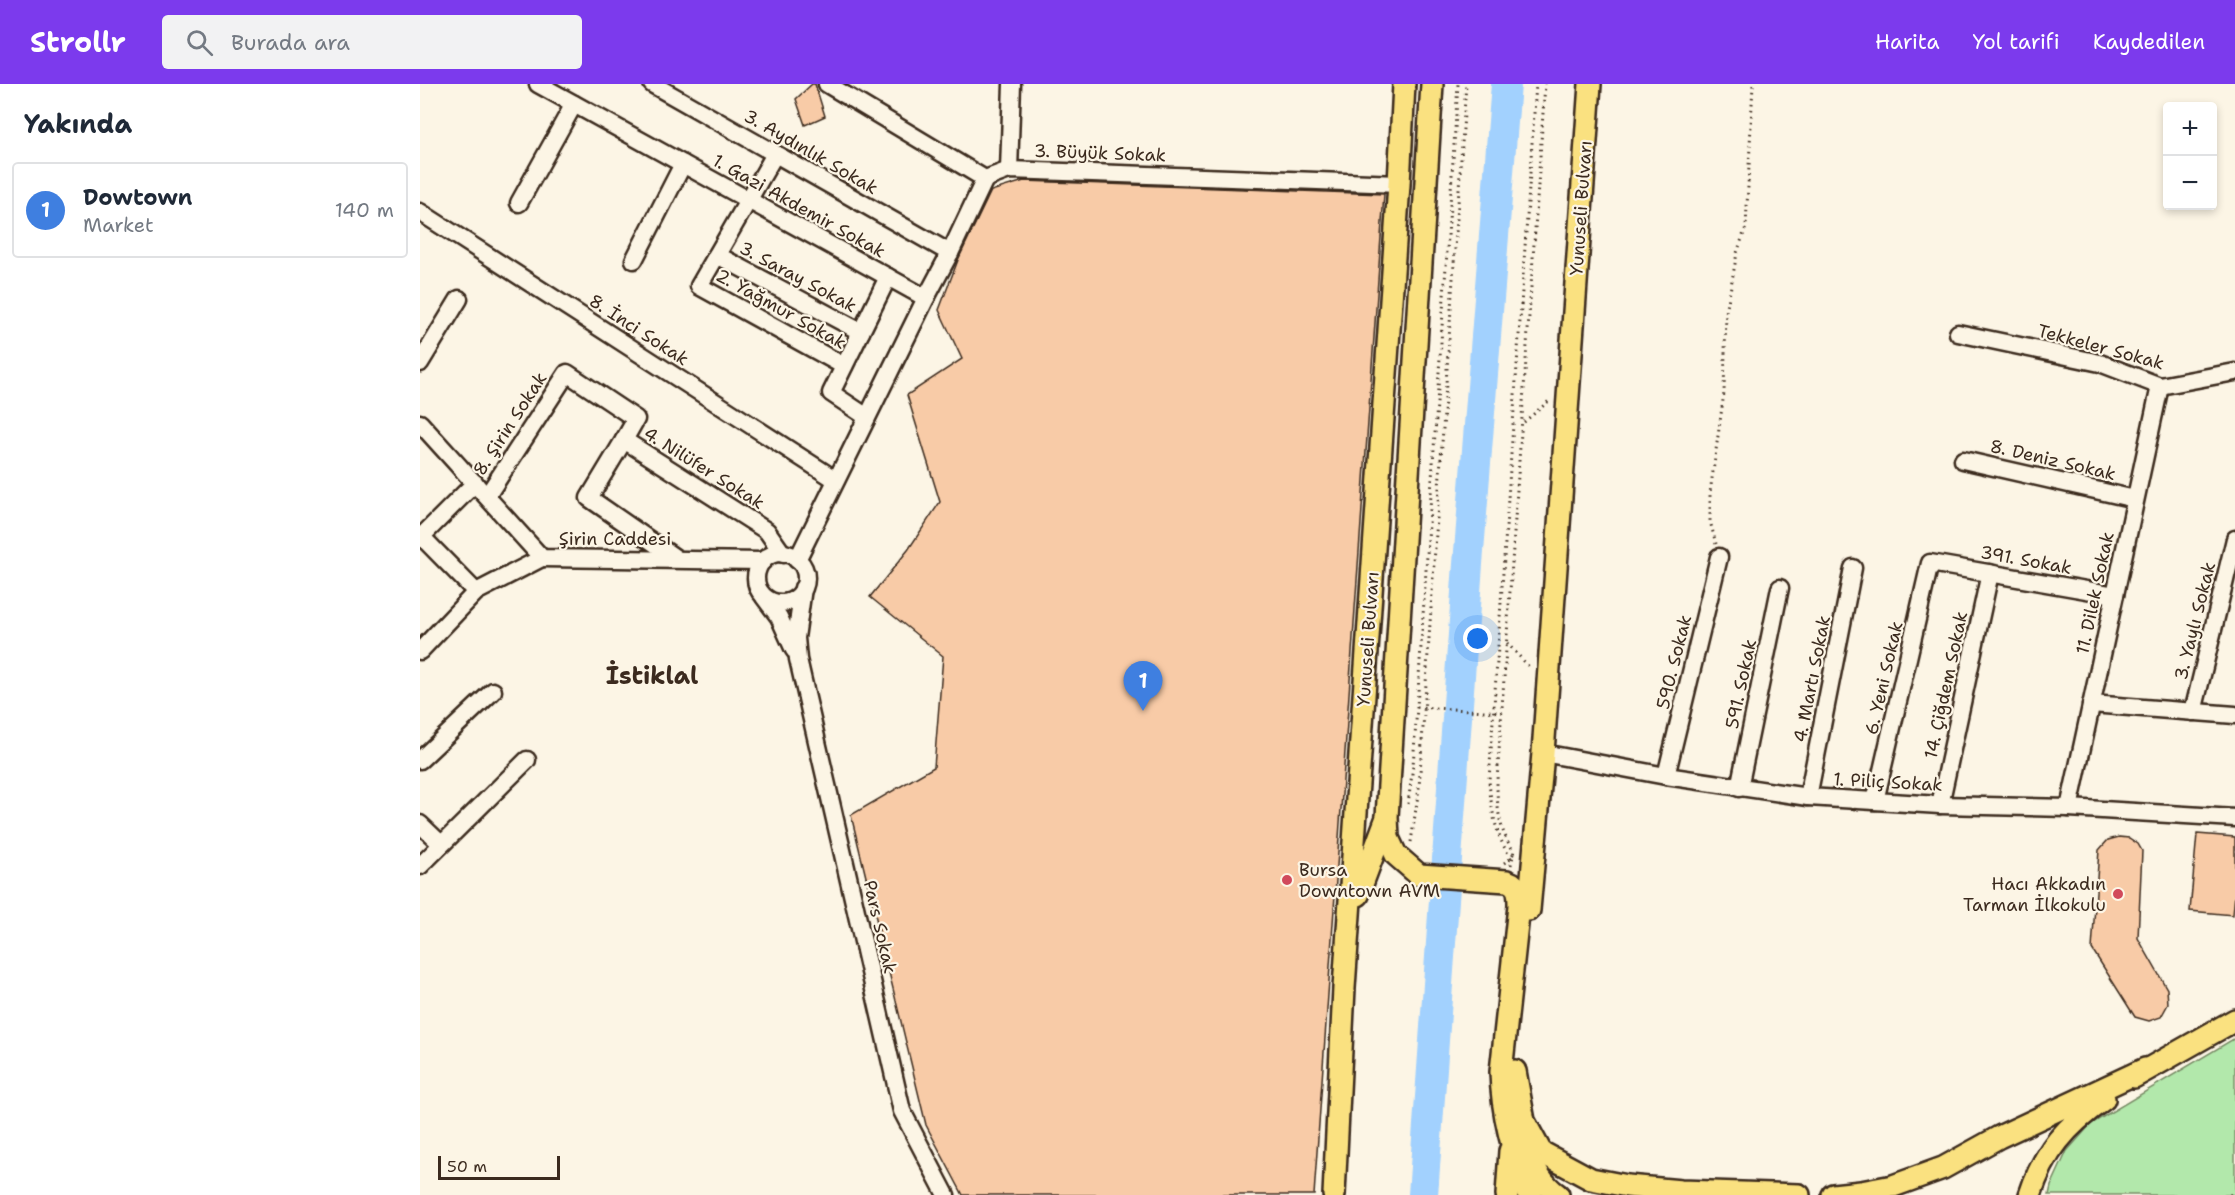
<!DOCTYPE html>
<html lang="tr">
<meta charset="utf-8">
<style>
:root{--surface:#fff;--page:#f2f2f3;--text:#1f2937;--muted:#747a83;--line:#e0e1e3;--accent:#7c3aed}
body{margin:0;font-family:"Shantell Sans",sans-serif;background:var(--page);color:var(--text)}
.controls{position:absolute;right:18px;top:18px;display:grid;overflow:hidden;border-radius:6px;box-shadow:0 3px 9px #0003}
.controls button{width:54px;height:54px;display:grid;place-items:center;padding:0;border:0;border-bottom:2px solid var(--line);background:var(--surface);color:var(--text);font:30px sans-serif}
.scale{position:absolute;left:18px;bottom:15px;width:122px;box-sizing:border-box;padding-left:6px;border:3px solid #3b2a1e;border-top:0;font-size:16px;line-height:21px;white-space:nowrap;color:#3b2a1e;-webkit-text-stroke:4px #fcf5e5;paint-order:stroke}
.you{position:absolute;left:1058px;top:555px;width:21px;height:21px;margin:-15px;border:4px solid #fff;border-radius:50%;background:#1a73e8;box-shadow:0 0 0 9px #1a73e833}
.badge{display:grid;place-items:center;width:39px;height:39px;border-radius:50%;background:var(--accent);color:#fff;font-size:20px;font-weight:700}
.pin{position:absolute;translate:-50% -50px;filter:drop-shadow(0 2px 3px #0008)}
.pin::after{content:'';position:absolute;top:32px;width:21px;height:18px;background:inherit;clip-path:polygon(0 0,100% 0,50% 100%)}
.list{margin:0;padding:0;list-style:none}
h2{display:flex;justify-content:space-between;align-items:center;height:78px;margin:0;padding:0 24px;font-size:26px}
h2 small{font-size:20px;font-weight:400;color:var(--muted)}
.list li{display:grid;grid-template-columns:39px 1fr auto;gap:18px;align-items:center;box-sizing:border-box;height:96px;margin:0 12px 12px;padding:0 12px;border:2px solid var(--line);border-radius:6px}
.list b{display:block;font-size:22px;white-space:nowrap}
.list p{margin:0;font-size:20px;white-space:nowrap;color:var(--muted)}
.list em{font-size:20px;font-style:normal;color:var(--muted)}
.icon{flex:none;width:33px;height:33px;fill:none;stroke:currentColor;stroke-width:2;stroke-linecap:round;stroke-linejoin:round}
.map{position:relative;flex:none;width:1815px;height:1111px;overflow:hidden}
header{display:flex;align-items:center;gap:36px;box-sizing:border-box;height:84px;padding:0 30px;background:var(--accent);color:#fff}
header strong{font-size:28px}
nav{display:flex;gap:33px;margin-inline-start:auto;font-size:21px}
.search{width:420px;height:54px;background:var(--page);display:flex;align-items:center;gap:15px;box-sizing:border-box;padding:0 21px;border-radius:6px;color:var(--muted);font-size:22px}
main{display:flex}
aside{flex:1;background:var(--surface)}
.map>svg:first-child{display:block}
.green{fill:#b2e8ab;stroke:#768964;stroke-width:1.5}
.lines{fill:none;stroke-linecap:round;stroke-linejoin:round}
.river{stroke:#a2d1fe;stroke-width:30}
.building{fill:#f8cba7;stroke:#3b2a1e;stroke-width:1.5}
.minor-casing{stroke:#3b2a1e;stroke-width:21}
.major-casing{stroke:#3b2a1e;stroke-width:26}
.path{stroke:#3b2a1e;stroke-width:3;stroke-dasharray:1.5 4.5;stroke-linecap:butt}
.minor{stroke:#fcf5e5;stroke-width:16}
.major{stroke:#fae180;stroke-width:21}
.poi-dot{fill:#d1495b;stroke:#fcf5e5;stroke-width:2}
.labels{text-anchor:middle;stroke-width:4.5;stroke-linejoin:round;paint-order:stroke}
.street-label{font-size:18px;fill:#3b2a1e;stroke:#fcf5e5}
.poi-label{font-size:18px;fill:#3b2a1e;stroke:#fcf5e5;text-anchor:start}
.district-label{font-size:24px;font-weight:bold;fill:#3b2a1e;stroke:#fcf5e5}
</style>
<header>
<strong>Strollr</strong>
<div class="search"><svg class="icon" aria-label="search" viewBox="0 0 24 24"><circle cx="10" cy="10" r="6"/><path d="M15 15l6 6"/></svg>Burada ara</div>
<nav><a>Harita</a><a>Yol tarifi</a><a>Kaydedilen</a></nav>
</header>
<main>
<aside>
<h2>Yakında<small></small></h2>
<ul class="list">
<li><span class="badge" style="background:#3f7fe0">1</span><div><b>Dowtown</b><p>Market</p></div><em>140 m</em></li>
</ul>
</aside>
<div class="map">
<svg width="1815" height="1111" viewBox="0 0 1815 1111">
<rect width="100%" height="100%" fill="#fcf5e5"/>
<filter id="ink" filterUnits="userSpaceOnUse"><feTurbulence type="fractalNoise" baseFrequency=".0167" numOctaves="2"/><feDisplacementMap in="SourceGraphic" scale="12" xChannelSelector="R" yChannelSelector="G"/><feConvolveMatrix kernelMatrix="1 2 1 2 8 2 1 2 1" color-interpolation-filters="sRGB"/></filter>
<g filter="url(#ink)">
<path class="green" d="M1815,954v157h-186l2,-9 16,-35 24,-27z"/>
<g class="lines">
<path class="river" d="M1003,1111l45,-631 38,-480"/>
</g>
<g class="building">
<path d="M392,0h3l10,32 -20,9 -9,-26z"/>
<path d="M604,97l360,13 -70,1001h-351l-37,-70 -75,-310 83,-48 9,-111 -73,-59 38,-47 32,-48 -33,-107 55,-36 -23,-49 19,-50 33,-69z"/>
<path d="M1777,750l38,3v57l-2,21 -43,-4z"/>
<path d="M1699,753l10,1 9,6 4,7 -4,87 29,51 1,15 -7,13 -12,4 -14,-4 -43,-68 7,-99 9,-10z"/>
</g>
<g class="lines">
<defs>
<g id="minor">
<path d="M118,0l388,214 24,-45 35,-74"/>
<path d="M232,0l298,169"/>
<path d="M407,0l158,95 24,-9 390,14"/>
<path d="M355,70l-76,132 145,80"/>
<path d="M589,86l3,-86"/>
<path d="M99,119l55,-99"/>
<path d="M0,128l416,268"/>
<path d="M297,171l144,77"/>
<path d="M214,176l49,-96"/>
<path d="M1538,249l142,30 60,23 75,-14"/>
<path d="M0,279l39,-64"/>
<path d="M447,333l-36,-24 57,-116"/>
<path d="M0,339l122,135 221,3"/>
<path d="M1543,376l172,39"/>
<path d="M67,412l80,-123 69,46 -12,21"/>
<path d="M0,451l56,57"/>
<path d="M0,454l55,-55"/>
<circle cx="361" cy="494" r="25"/>
<path d="M257,475l-88,-61 35,-58 143,91 16,23"/>
<path d="M377,476l129,-262"/>
<path d="M383,504l-7,50 2,21 104,452 44,84"/>
<path d="M344,513l15,20 15,33"/>
<path d="M0,567l56,-59 66,-34"/>
<path d="M1671,620l144,11"/>
<path d="M1773,628l42,-173"/>
<path d="M1123,669l123,23 142,21 132,8 129,3 166,10"/>
<path d="M0,676l73,-69"/>
<path d="M1246,692l53,-219"/>
<path d="M1319,704l41,-200"/>
<path d="M1388,713l45,-229"/>
<path d="M1455,717l55,-238 185,32"/>
<path d="M1520,721l50,-232"/>
<path d="M1649,724l91,-422"/>
<path d="M0,740l21,20"/>
<path d="M0,782l107,-106"/>
</g>
<g id="major">
<path d="M1012,0l-45,733 1,21 8,17 23,20 88,6c12,4 12,13 12,25l-18,166c1,44 12,78 26,119l4,4"/>
<path d="M938,811l28,-75"/>
<path d="M1109,826l14,-157 47,-669"/>
<path d="M1095,987l9,50 17,31 50,27 36,7 54,5 118,4"/>
<path d="M1714,993l101,-57"/>
<path d="M1103,1061c9,18 18,39 35,50"/>
<path d="M914,1111l10,-207 55,-804 5,-100"/>
<path d="M1087,1111l3,-44"/>
<path d="M1413,1111l28,-3 32,-6 50,-18 56,-31 146,-68"/>
<path d="M1610,1111c14,-44 36,-69 74,-96"/>
</g>
</defs>
<use href="#minor" class="minor-casing"/>
<use href="#major" class="major-casing"/>
<g class="path">
<path d="M1104,338l25,-21"/>
<path d="M1296,460l-6,-23v-28l14,-100 2,-80 11,-60 9,-26 7,-143"/>
<path d="M1087,559l23,25"/>
<path d="M997,623l85,5"/>
<path d="M988,720l5,-38 4,-59 41,-623"/>
<path d="M991,758l8,-54 47,-704"/>
<path d="M1091,774c-16,-22 -20,-51 -22,-78l47,-696"/>
<path d="M1084,779l7,-5 4,-8"/>
<path d="M1091,781l3,-14c-16,-21 -17,-45 -17,-71l48,-696"/>
<path d="M1810,1111l5,-4"/>
</g>
<use href="#minor" class="minor"/>
<use href="#major" class="major"/>
</g>
</g>
<g class="poi-dot">
<circle cx="867" cy="796" r="6"/>
<circle cx="1698" cy="810" r="6"/>
</g>
<g class="labels">
<g class="street-label">
<text transform="translate(391 68) rotate(30)" y="6">3. Aydınlık Sokak</text>
<text transform="translate(680 69) rotate(2)" y="6">3. Büyük Sokak</text>
<text transform="translate(379 122) rotate(29)" y="6">1. Gazi Akdemir Sokak</text>
<text transform="translate(1161 124) rotate(-86)" y="6">Yunuseli Bulvarı</text>
<text transform="translate(378 193) rotate(28)" y="6">3. Saray Sokak</text>
<text transform="translate(361 225) rotate(29)" y="6">2. Yağmur Sokak</text>
<text transform="translate(219 246) rotate(33)" y="6">8. İnci Sokak</text>
<text transform="translate(1681 263) rotate(15)" y="6">Tekkeler Sokak</text>
<text transform="translate(90 340) rotate(-57)" y="6">8. Şirin Sokak</text>
<text transform="translate(1633 376) rotate(13)" y="6">8. Deniz Sokak</text>
<text transform="translate(284 384) rotate(32)" y="6">4. Nilüfer Sokak</text>
<text x="195" y="461">Şirin Caddesi</text>
<text transform="translate(1606 476) rotate(10)" y="6">391. Sokak</text>
<text transform="translate(1675 509) rotate(-78)" y="6">11. Dilek Sokak</text>
<text transform="translate(1775 537) rotate(-76)" y="6">3. Yaylı Sokak</text>
<text transform="translate(948 555) rotate(-86)" y="6">Yunuseli Bulvarı</text>
<text transform="translate(1254 578) rotate(-76)" y="6">590. Sokak</text>
<text transform="translate(1464 594) rotate(-77)" y="6">6. Yeni Sokak</text>
<text transform="translate(1392 595) rotate(-79)" y="6">4. Martı Sokak</text>
<text transform="translate(1321 600) rotate(-78)" y="6">591. Sokak</text>
<text transform="translate(1526 601) rotate(-78)" y="6">14. Çiğdem Sokak</text>
<text transform="translate(1468 698) rotate(3)" y="6">1. Piliç Sokak</text>
<text transform="translate(460 843) rotate(77)" y="6">Pars Sokak</text>
</g>
<g class="poi-label">
<text x="879" y="792">Bursa<tspan x="879" dy="21">Downtown AVM</tspan></text>
<text x="1686" y="806" text-anchor="end">Hacı Akkadın<tspan x="1686" dy="21">Tarman İlkokulu</tspan></text>
</g>
<g class="district-label">
<text x="232" y="600">İstiklal</text>
</g>
</g>
</svg>
<div class="controls">
<button>+</button>
<button>−</button>
</div>
<div class="scale">50 m</div>
<div class="you"></div>
<div class="pin badge" style="left:723px;top:627px;background:#3f7fe0">1</div>
</div>
</main>
